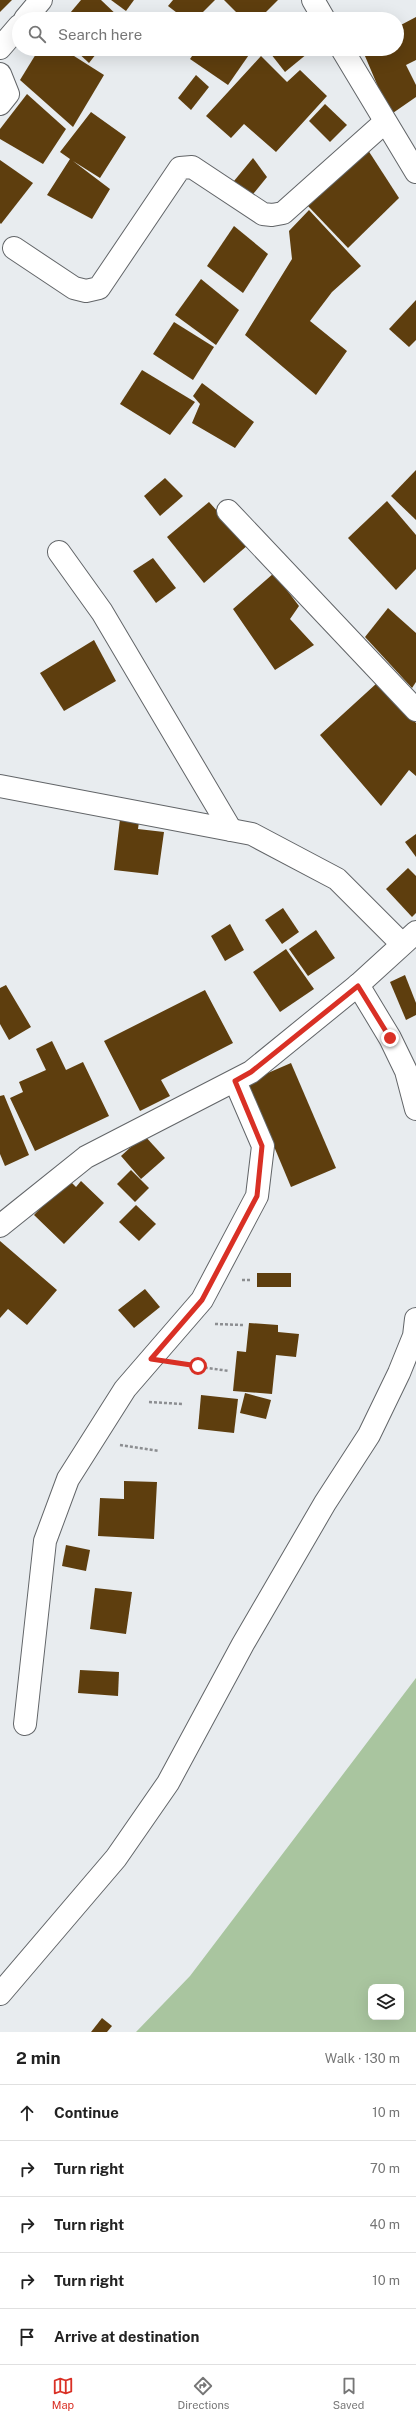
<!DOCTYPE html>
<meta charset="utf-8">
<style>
:root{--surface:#fff;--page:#f2f2f2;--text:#222;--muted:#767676;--line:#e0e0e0;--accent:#d93025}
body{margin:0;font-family:"Public Sans",sans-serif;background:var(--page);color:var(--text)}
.controls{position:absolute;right:12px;bottom:12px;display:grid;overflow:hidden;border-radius:8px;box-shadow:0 4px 16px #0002}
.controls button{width:36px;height:36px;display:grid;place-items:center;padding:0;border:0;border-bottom:1px solid var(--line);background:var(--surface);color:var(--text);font:20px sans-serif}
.stop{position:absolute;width:12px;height:12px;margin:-9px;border:3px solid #d93025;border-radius:50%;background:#fff}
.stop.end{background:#d93025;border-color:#fff;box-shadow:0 1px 4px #0008}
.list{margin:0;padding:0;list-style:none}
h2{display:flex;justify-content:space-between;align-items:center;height:52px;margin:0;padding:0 16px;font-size:17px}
h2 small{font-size:13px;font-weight:400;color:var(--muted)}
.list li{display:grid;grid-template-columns:26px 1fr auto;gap:12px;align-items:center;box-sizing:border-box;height:56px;padding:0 16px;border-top:1px solid var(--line)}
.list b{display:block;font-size:15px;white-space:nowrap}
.list em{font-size:13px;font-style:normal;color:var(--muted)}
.icon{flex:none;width:22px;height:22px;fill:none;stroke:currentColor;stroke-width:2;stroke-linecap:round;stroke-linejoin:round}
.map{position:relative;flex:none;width:416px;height:2032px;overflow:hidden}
.search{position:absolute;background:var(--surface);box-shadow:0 4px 16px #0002;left:12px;right:12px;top:12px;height:44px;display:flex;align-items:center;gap:10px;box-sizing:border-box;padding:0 14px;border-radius:22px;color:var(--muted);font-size:15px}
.sheet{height:332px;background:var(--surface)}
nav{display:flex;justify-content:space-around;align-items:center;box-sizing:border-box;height:56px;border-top:1px solid var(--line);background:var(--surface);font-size:11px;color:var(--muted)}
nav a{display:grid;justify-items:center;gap:2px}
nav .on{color:var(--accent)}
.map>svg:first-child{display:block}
.green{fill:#a9c59f;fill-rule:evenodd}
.building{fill:#5e3e0e}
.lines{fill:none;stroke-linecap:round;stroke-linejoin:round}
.minor-casing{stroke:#626568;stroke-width:24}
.path{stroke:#8c8e91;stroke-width:2.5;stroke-dasharray:3 2;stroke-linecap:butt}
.minor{stroke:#fff;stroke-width:22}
.route{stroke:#d93025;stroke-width:5}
</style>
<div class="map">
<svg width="416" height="2032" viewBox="0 0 416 2032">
<rect width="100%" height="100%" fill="#e8ecef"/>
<path class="green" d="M416,1678v354h-280l54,-56zM371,1987h30v30h-30z"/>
<g class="building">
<path d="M0,0h12l-12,12z"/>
<path d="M81,0h20l20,19h-56z"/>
<path d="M111,0h23l-8,11z"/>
<path d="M173,0h42l-19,19h-11l-17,-13z"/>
<path d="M224,0h54l-19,19h-16z"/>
<path d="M416,17v43l-10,5 10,20v12l-26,18 -28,-66h35v-22z"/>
<path d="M39,49h24l41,26 -31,52 -53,-47z"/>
<path d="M74,49h26l-11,14z"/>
<path d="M197,49h56l-25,36 -38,-26z"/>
<path d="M267,49h46l-28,23z"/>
<path d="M261,56l26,26 13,-12 27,26 -51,56 -32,-28 -13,14 -25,-22z"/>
<path d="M196,75l13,12 -18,23 -13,-12z"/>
<path d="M27,94l39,35 -23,35 -43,-25v-10z"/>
<path d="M325,104l22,21 -17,17 -21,-21z"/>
<path d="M91,112l35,25 -26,41 -27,-17 37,28 -18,30 -45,-24 23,-36 -10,-7z"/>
<path d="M366,147l33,51 -51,50 -40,-42z"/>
<path d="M253,158l14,19 -18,22 -15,-18z"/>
<path d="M0,160l33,23 -32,41 -1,-1z"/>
<path d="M309,210l52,56 -29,26 -22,29 37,30 -31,44 -71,-60 47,-76 -3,-28z"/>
<path d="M234,226l34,28 -25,39 -36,-27z"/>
<path d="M201,279l38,31 -23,35 -41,-30z"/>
<path d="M416,300v40l-7,7 -20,-18z"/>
<path d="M174,322l40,25 -21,33 -40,-26z"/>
<path d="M142,370l53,32 -25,33 -50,-31z"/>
<path d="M202,383l52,39 -19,26 -43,-25 8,-19 -7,-8z"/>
<path d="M416,470v50l-25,-24z"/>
<path d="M165,478l18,18 -23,20 -16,-20z"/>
<path d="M387,501l29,34v34l-20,21 -48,-52z"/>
<path d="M209,502l39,43 -44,38 -37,-46z"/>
<path d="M153,558l23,30 -20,15 -23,-32z"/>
<path d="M274,573l25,33 -9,13 24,26 -39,25 -42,-61z"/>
<path d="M388,608l28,25v49l-4,6 -47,-51z"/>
<path d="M94,640l22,41 -52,30 -24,-38z"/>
<path d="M377,683l39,40v53l-7,-6 -28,36 -61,-71z"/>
<path d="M120,819l19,3 -1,7 26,3 -6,43 -44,-5z"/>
<path d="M416,834v23l-11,-15z"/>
<path d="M408,868l8,8v37l-4,4 -26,-28z"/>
<path d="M283,908l16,24 -17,12 -17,-24z"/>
<path d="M230,924l14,26 -19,11 -14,-25z"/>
<path d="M316,930l19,28 -27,18 -19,-27z"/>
<path d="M286,949l28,40 -34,23 -27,-40z"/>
<path d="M405,975l11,28v12l-10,5 -16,-38z"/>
<path d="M6,985l25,42 -22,13 -9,-16v-36z"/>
<path d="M205,990l28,53 -72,37 9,16 -30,15 -36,-70z"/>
<path d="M52,1041l14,29 17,-8 26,54 -74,35 -25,-53 13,-6 -4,-10 27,-12 -10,-21z"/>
<path d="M291,1063l45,105 -45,19 -44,-105z"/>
<path d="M4,1095l25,60 -24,11 -5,-12v-58z"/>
<path d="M144,1135l21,23 -24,21 -20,-23z"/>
<path d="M131,1170l18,18 -14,14 -18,-18z"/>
<path d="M68,1179l8,8 5,-6 23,22 -40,41 -30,-29z"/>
<path d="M136,1205l20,19 -17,17 -20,-19z"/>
<path d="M0,1241l57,49 -30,35 -19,-16 -8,9z"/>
<rect x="257" y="1273" width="34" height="14"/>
<path d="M145,1289l15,18 -26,21 -16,-18z"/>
<path d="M249,1323l29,2v7l21,2 -3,23 -20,-2 -4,39 -39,-3 4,-40 9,1z"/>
<path d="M245,1393l26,7 -5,19 -26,-6z"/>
<path d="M201,1395l37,4 -4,34 -36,-4z"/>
<path d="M124,1481l33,1 -3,57 -56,-3 2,-38 24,1z"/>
<path d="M66,1545l24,5 -4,21 -24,-5z"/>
<path d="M95,1588l37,4 -6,42 -36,-5z"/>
<path d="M80,1670l39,2 -1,24 -40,-3z"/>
<path d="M102,2018l10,8 -5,6h-16z"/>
</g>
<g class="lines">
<defs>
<g id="minor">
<path d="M313,0l11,19"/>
<path d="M25,19l16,-19"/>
<path d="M0,48l19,-22"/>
<path d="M342,49l74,123"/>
<path d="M0,74l8,20 -8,10"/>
<path d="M14,248l60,40 12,3 13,-3 81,-120 12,-1 71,47 9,1 11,-2 102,-91"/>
<path d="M228,511l188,199"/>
<path d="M59,552l43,60 129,218"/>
<path d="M0,786l252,48 85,45 65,65"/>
<path d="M358,985l32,53 16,33 10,38"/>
<path d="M0,1226l86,-69 165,-85 107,-87 58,-53"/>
<path d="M25,1724l20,-183 23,-62 57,-90 77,-89 55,-104 6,-50 -28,-65"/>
<path d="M0,1994l116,-136 52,-75 75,-139 82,-141 44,-68 30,-62 15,-37 2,-17"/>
</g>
</defs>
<use href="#minor" class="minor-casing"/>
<g class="path">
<path d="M242,1280h10"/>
<path d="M215,1324l28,1"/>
<path d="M180,1364l49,7"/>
<path d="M149,1402l34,2"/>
<path d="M120,1445l39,6"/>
</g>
<use href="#minor" class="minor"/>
</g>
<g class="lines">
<path class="route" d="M198,1366l-47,-7 51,-59 55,-104 5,-50 -27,-65 16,-9 107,-86 32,52"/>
</g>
</svg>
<div class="controls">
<button><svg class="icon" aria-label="layers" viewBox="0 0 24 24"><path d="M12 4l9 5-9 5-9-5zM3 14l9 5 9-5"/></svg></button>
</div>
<div class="stop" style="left:198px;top:1366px"></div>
<div class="stop end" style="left:390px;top:1038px"></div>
<div class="search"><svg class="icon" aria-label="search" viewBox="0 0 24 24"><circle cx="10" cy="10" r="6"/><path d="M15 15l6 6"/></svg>Search here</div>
</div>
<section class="sheet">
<h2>2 min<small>Walk · 130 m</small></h2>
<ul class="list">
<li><svg class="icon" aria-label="ahead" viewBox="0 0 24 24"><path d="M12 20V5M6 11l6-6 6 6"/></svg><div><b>Continue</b></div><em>10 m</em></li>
<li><svg class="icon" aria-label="right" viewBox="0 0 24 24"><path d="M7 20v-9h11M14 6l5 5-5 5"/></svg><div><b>Turn right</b></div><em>70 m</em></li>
<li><svg class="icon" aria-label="right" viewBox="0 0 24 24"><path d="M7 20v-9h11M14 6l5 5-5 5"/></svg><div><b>Turn right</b></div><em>40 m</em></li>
<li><svg class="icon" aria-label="right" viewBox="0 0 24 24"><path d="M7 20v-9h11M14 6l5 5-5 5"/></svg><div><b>Turn right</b></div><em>10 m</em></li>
<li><svg class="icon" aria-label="arrive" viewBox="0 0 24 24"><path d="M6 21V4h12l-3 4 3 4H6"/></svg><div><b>Arrive at destination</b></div></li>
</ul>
</section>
<nav>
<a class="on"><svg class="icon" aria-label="map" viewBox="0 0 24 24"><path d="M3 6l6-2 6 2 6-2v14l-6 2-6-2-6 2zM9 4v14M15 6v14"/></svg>Map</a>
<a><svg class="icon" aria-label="directions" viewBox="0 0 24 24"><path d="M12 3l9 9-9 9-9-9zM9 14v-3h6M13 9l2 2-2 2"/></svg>Directions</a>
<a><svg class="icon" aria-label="saved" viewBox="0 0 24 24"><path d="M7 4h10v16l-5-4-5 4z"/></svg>Saved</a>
</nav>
